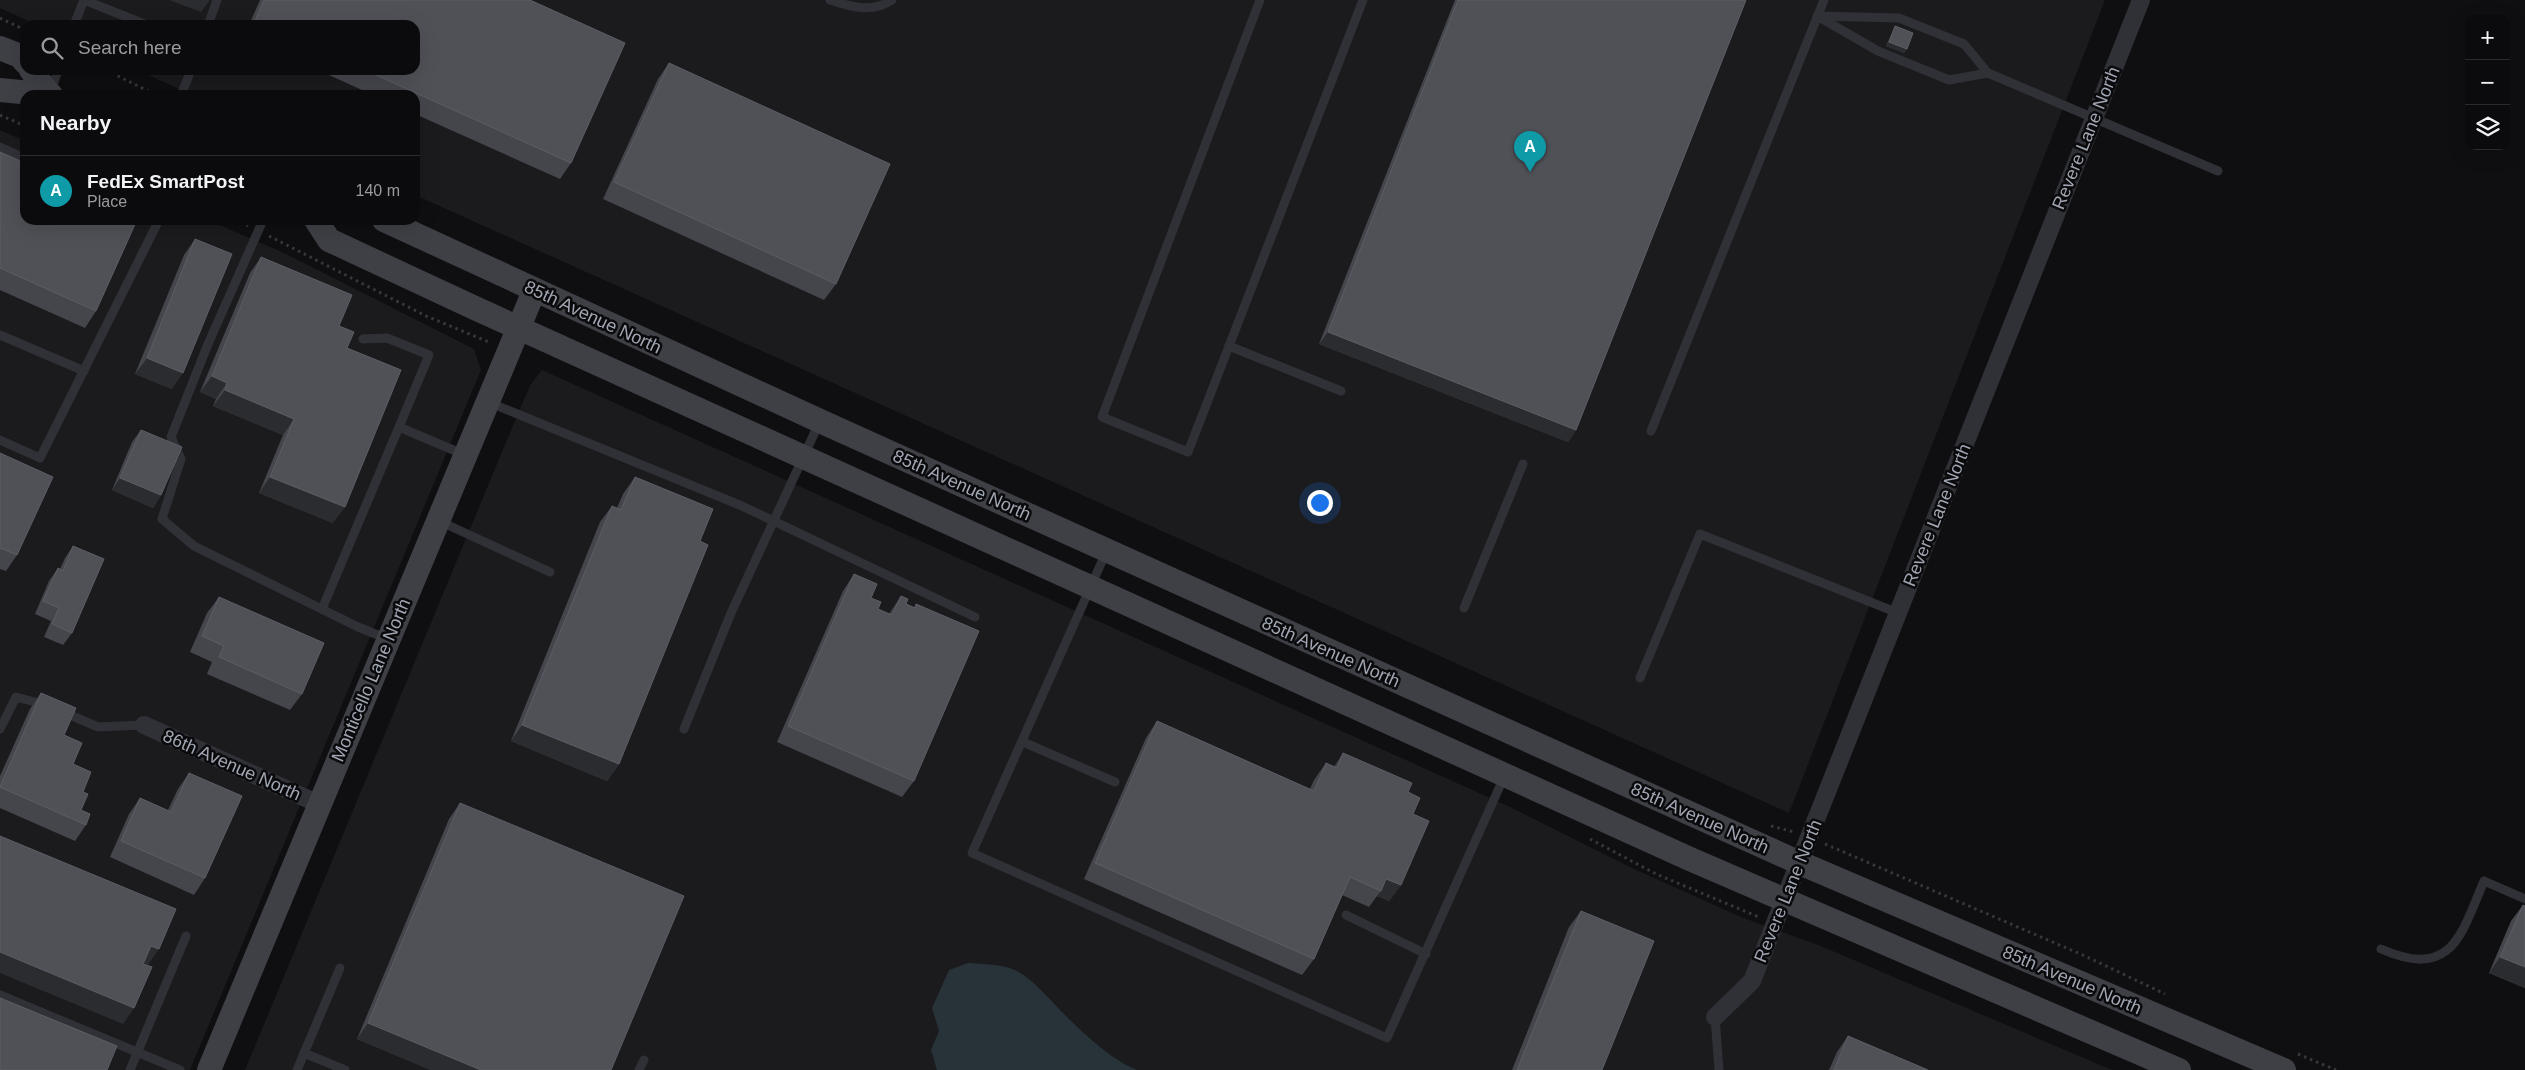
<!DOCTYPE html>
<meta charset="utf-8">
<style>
:root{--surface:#0b0b0d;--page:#141416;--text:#f1f3f6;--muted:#9a9b9d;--line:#2b2b2e;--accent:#b45309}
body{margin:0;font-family:Helvetica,sans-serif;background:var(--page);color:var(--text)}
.controls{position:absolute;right:15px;top:15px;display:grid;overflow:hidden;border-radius:10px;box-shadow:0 5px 20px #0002}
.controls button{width:45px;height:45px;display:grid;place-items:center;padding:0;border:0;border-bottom:1px solid var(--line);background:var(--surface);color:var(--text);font:25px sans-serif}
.you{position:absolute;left:1319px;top:502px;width:18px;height:18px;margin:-12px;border:4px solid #fff;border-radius:50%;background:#1a73e8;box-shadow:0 0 0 8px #1a73e833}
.badge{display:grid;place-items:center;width:32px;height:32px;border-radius:50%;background:var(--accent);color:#fff;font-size:16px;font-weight:700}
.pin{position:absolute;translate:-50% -41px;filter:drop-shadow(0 1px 2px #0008)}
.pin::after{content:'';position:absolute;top:26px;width:18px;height:15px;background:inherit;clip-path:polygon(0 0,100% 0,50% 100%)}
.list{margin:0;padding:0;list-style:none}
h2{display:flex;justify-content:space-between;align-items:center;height:65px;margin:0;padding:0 20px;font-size:21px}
h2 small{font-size:16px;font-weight:400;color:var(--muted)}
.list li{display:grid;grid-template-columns:32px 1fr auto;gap:15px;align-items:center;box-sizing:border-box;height:70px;padding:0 20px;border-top:1px solid var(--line)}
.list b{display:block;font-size:19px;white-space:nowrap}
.list p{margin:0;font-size:16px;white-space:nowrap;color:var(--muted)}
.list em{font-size:16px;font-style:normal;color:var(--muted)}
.icon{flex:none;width:28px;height:28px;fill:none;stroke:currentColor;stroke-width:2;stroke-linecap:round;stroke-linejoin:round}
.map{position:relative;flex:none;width:2525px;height:1070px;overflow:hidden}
.search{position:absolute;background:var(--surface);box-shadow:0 5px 20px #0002;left:20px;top:20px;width:400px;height:55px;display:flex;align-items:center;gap:12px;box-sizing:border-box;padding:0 18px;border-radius:15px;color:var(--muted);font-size:19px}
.panel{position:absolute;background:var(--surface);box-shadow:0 5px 20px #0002;left:20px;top:90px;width:400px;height:135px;border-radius:15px}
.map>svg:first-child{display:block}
.built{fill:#1b1b1e}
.water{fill:#283339}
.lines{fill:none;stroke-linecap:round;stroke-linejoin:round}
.path{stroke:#36383d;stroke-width:3;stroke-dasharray:2.5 4;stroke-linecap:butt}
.lane{stroke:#303136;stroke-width:9}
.street{stroke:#303136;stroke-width:18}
.secondary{stroke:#3e4046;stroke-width:24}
.wall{fill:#45464c}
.shaded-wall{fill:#2b2c30}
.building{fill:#4f5157;stroke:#5b5e65}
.labels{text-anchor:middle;stroke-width:5;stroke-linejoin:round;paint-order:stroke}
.street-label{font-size:18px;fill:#a0a6b2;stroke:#0a0a0c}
</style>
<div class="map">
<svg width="2525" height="1070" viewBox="0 0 2525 1070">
<rect width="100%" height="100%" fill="#0f0f11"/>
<g class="built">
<path d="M0,0h2105l-316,813 -1374,-618v-100h-222l-56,-25h278v-45h-378l-37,-17z"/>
<path d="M0,130l25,11v79h183l76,33 190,96 7,21 -291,700h-190z"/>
<path d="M542,370l968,437 124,62 107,48 80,29 291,124h-1867l277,-666 9,-20z"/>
</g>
<path class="water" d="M968,963c14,1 28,1 42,5 20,7 37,29 52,44 20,20 49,48 75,58h-200l-6,-20 8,-19 -7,-23 17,-38z"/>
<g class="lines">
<g class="path">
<path d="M0,18l25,12"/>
<path d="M106,70l50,25"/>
<path d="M0,115l25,11"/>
<path d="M235,220l13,6"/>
<path d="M269,236l157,80 65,27"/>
<path d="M1771,826l23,6"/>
<path d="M1590,839l66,35 103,43"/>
<path d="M1825,844l260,112 80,38"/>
<path d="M2298,1054l38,16"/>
</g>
<g class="lane">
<path d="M84,0l63,25"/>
<path d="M830,0c20,7 43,13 62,0"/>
<path d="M1260,0l-158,417 86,35 175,-452"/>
<path d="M1817,16l82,2 65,26 24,29 230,98"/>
<path d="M1819,17l59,34 71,29 39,-7"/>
<path d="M74,25l10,-25"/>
<path d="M208,25l9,-25"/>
<path d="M51,92l7,-22"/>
<path d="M181,95l10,-25"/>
<path d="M0,147l25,11"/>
<path d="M263,220l-55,124 -37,93 10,22 -19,60 32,27 164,81 30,12"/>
<path d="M0,335l84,36"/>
<path d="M363,339l24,-1 42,17 -30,72 66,28"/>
<path d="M1229,346l112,45"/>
<path d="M488,402l254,104 233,111"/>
<path d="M1651,431l173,-431"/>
<path d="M0,440l40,18 119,-238"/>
<path d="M439,521l111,51"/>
<path d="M1107,550l-135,303 415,185 117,-261"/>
<path d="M1464,608l59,-144"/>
<path d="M322,609l77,-182"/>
<path d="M1640,678l60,-144 198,79"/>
<path d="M63,712l35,15 46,-2"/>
<path d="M0,729l16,-32 30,8"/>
<path d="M684,729l47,-116 89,-192"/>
<path d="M1023,742l92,40"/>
<path d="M1346,915l80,39"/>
<path d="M2381,949c71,31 80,-14 103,-68l41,18"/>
<path d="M0,995l180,75"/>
<path d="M1715,1017l4,53"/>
<path d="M304,1053l41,17"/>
<path d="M130,1070l56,-134"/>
<path d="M297,1070l43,-102"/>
<path d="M639,1070l5,-10"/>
</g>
<g class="street">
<path d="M144,725l175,79"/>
<path d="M1715,1017l37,-36 389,-981"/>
</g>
<g class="secondary">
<path d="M0,48l20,8 5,6"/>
<path d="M31,70l19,25"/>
<path d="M0,90l51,5"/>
<path d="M316,220l13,20 148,69 1213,550 489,211"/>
<path d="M384,220l436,201 980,442 484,207"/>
<path d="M209,1070l325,-779"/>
</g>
</g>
<g class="wall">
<path d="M260,0h270l41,163 -11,16 -145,-65v-19h-42l-55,-25h97v-45h-166z"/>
<path d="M1455,0h291l-170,430 -8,12 -249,-98z"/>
<path d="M1895,26l12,23 -3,4 -18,-7 7,-15z"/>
<path d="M669,63l167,221 -12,16 -221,-101 55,-120z"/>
<path d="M0,152l96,159 -11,17 -85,-38z"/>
<path d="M195,239l-23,150 -37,-15 49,-119z"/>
<path d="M261,257l78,69 8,22 -14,175 -74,-30 24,-58 -70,-29 3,-7 -16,-7 50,-119z"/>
<path d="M141,430l20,65 -8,13 -41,-18 20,-48z"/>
<path d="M0,453l17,102 -11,16 -6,-2z"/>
<path d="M635,477l65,64 -81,223 -12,17 -96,-40 89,-219 12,-16 5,2 6,-14z"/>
<path d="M73,546l-1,87 -9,12 -19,-8 7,-16 -16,-7 14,-33 9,-13 2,1 5,-11z"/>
<path d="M854,574l24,35 11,5 12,-18 5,8 8,4 2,-4 -2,177 -12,16 -125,-55 66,-151z"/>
<path d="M219,597l83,97 -12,16 -83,-36 5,-12 -22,-10 17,-39z"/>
<path d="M41,693l23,42 9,29 10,28 -2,18 5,15 -11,16 -75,-33v-32l30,-67z"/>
<path d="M1157,721l153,68 4,-9 12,-17 8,4 9,-14 65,39 5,22 -12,71 -12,16 -12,-5 -8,11 -27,-12 -28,64 -12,16 -218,-96 62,-141z"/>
<path d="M189,773l16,105 -11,17 -84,-38 19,-43 11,-16 28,12 10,-21z"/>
<path d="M460,803l151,267h-180l-74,-31 92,-220z"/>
<path d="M2523,905l2,83 -36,-15 22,-52z"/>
<path d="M1581,911l21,159h-90l57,-143z"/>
<path d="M1848,1036l80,34h-99l8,-18z"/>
</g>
<g class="shaded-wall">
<path d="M169,0h41l-9,12z"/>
<path d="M1889,42l18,7 -3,4 -18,-7z"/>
<path d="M1328,332l248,98 -8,12 -249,-98z"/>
<path d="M147,358l36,15 -11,16 -37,-15z"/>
<path d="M212,376l15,7 -11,16 -16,-7z"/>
<path d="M225,390l69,29 -11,16 -70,-29z"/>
<path d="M270,477l75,30 -12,16 -74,-30z"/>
<path d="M120,478l41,17 -8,13 -41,-18z"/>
<path d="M522,725l97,39 -12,17 -96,-40z"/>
<path d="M1386,879l15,6 -12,16 -12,-5 4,-5z"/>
<path d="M151,946l8,3 -11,16 -8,-3z"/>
<path d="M0,952l134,56 -11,16 -123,-51z"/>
<path d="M2500,957l25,10v21l-36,-15z"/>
<path d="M368,1023l113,47h-50l-74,-31z"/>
</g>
<g class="building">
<path d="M264,0h266l95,43 -54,120 -206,-93h50v-45h-150l-10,-4z"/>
<path d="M1458,0h288l-170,430 -248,-98z"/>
<path d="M1895,26l18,7 -6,16 -18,-7z"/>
<path d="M669,63l221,101 -54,120 -222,-102z"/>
<path d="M0,152l25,11v57h112l-41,91 -96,-43z"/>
<path d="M195,239l37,15 -49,119 -36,-15z"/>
<path d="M261,257l91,38 -13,31 15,6 -7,16 54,22 -56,137 -75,-30 24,-58 -69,-29 2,-7 -15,-7z"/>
<path d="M141,430l41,17 -21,48 -41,-17z"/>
<path d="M0,453l53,24 -36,78 -17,-7z"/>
<path d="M635,477l78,32 -13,32 8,4 -89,219 -97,-39 90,-219 9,4z"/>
<path d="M73,546l31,13 -32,74 -20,-9 7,-16 -16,-7 15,-33 5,3z"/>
<path d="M854,574l23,10 -6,14 10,4 -3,7 14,6 9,-19 7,3 -2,5 9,4 1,-4 63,27 -65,150 -126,-55z"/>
<path d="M219,597l105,46 -22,51 -83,-37 5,-11 -22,-10z"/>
<path d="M41,693l35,15 -12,27 18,8 -9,21 18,8 -8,20 5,2 -7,16 9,4 -4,11 -86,-38z"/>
<path d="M1157,721l157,70 12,-28 11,5 6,-15 69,30 -4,9 12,6 -7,16 16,7 -28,64 -15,-6 -5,12 -31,-14 -36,82 -219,-96z"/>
<path d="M189,773l53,23 -37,82 -84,-37 19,-43 31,14z"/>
<path d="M460,803l224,93 -73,174h-130l-113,-47z"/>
<path d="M0,836l176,73 -17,40 -8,-3 -8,18 9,3 -18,41 -134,-56z"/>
<path d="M2523,905l2,1v61l-25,-10z"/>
<path d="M1581,911l73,30 -52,129h-85z"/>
<path d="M0,998l117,48 -10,24h-107z"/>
<path d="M1848,1036l80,34h-94z"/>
</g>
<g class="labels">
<g class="street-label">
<text transform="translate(2086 138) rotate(-68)" y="6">Revere Lane North</text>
<text transform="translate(593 317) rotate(25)" y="6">85th Avenue North</text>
<text transform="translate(962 485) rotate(24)" y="6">85th Avenue North</text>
<text transform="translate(1937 515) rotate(-68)" y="6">Revere Lane North</text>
<text transform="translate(1331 652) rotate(24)" y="6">85th Avenue North</text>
<text transform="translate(371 680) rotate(-67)" y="6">Monticello Lane North</text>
<text transform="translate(232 765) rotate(24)" y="6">86th Avenue North</text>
<text transform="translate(1700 818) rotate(24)" y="6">85th Avenue North</text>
<text transform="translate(1788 891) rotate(-68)" y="6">Revere Lane North</text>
<text transform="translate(2072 980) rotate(23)" y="6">85th Avenue North</text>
</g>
</g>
</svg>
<div class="controls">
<button>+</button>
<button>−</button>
<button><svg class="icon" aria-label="layers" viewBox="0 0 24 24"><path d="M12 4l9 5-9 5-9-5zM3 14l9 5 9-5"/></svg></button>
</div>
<div class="you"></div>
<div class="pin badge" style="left:1530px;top:172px;background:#0f9aa8">A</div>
<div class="search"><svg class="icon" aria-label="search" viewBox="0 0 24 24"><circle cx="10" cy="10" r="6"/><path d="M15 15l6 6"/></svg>Search here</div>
<section class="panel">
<h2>Nearby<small></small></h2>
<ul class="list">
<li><span class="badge" style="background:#0f9aa8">A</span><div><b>FedEx SmartPost</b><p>Place</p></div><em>140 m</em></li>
</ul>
</section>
</div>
